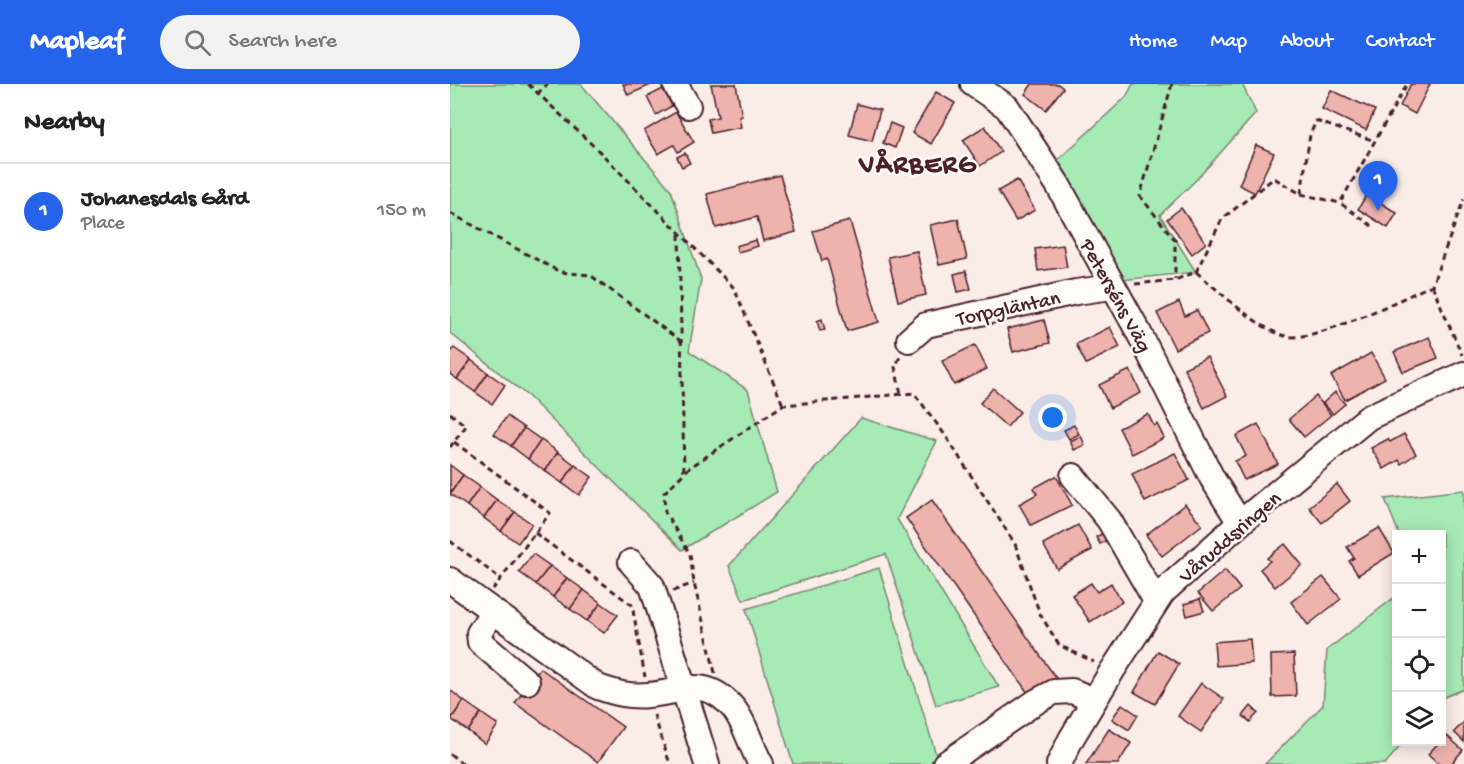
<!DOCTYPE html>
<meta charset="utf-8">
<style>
:root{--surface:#fff;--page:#f2f2f2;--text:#222;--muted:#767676;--line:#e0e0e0;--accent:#2563eb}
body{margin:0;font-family:"Gochi Hand",sans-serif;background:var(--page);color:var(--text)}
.controls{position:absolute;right:18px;bottom:18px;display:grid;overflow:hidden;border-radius:0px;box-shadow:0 3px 15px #0003}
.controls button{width:54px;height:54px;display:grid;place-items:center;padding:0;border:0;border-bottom:2px solid var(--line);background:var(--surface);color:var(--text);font:30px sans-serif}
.you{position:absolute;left:603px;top:334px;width:21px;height:21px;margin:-15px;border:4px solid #fff;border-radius:50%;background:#1a73e8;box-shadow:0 0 0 9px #1a73e833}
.badge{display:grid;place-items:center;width:39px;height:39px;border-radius:50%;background:var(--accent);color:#fff;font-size:20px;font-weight:700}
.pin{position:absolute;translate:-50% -50px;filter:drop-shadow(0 2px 3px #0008)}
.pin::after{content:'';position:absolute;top:32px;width:21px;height:18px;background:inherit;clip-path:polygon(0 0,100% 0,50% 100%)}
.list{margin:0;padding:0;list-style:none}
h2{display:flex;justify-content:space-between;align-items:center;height:78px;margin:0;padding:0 24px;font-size:26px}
h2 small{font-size:20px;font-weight:400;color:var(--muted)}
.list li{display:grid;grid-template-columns:39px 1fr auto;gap:18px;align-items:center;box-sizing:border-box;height:96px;padding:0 24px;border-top:2px solid var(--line)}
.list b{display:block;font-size:22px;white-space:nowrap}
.list p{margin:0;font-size:20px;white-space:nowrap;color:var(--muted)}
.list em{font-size:20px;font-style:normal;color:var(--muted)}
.icon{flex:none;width:33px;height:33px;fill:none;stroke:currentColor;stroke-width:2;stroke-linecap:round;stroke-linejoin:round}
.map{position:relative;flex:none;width:1014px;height:680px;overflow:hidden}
header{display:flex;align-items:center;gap:36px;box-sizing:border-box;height:84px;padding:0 30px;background:var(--accent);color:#fff}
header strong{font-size:28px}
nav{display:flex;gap:33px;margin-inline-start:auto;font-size:21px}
.search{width:420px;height:54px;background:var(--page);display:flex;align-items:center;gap:15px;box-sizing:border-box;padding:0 21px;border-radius:33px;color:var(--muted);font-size:22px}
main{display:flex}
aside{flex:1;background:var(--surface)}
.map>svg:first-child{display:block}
.green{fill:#a6ebb6;stroke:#788570;stroke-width:1.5}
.building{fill:#efb3ae;stroke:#4a1f2b;stroke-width:1.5}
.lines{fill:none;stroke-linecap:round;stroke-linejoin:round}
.minor-casing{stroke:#4a1f2b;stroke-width:28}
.path{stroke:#4a1f2b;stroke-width:3;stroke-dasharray:6 4.5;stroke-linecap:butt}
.minor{stroke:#fdfcf7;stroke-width:24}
.labels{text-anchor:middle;stroke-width:5;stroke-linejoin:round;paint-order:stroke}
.street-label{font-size:21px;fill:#4a1f2b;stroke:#fdfcf7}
.district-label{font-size:27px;font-weight:bold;letter-spacing:1.5px;fill:#4a1f2b;stroke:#fdfcf7}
</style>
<header>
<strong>Mapleaf</strong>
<div class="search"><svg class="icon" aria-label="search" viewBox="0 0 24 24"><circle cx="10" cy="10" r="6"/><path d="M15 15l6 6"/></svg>Search here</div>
<nav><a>Home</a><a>Map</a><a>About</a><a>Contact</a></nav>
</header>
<main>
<aside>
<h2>Nearby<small></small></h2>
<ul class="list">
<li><span class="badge">1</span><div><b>Johanesdals Gård</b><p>Place</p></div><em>150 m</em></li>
</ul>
</aside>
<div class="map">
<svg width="1014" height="680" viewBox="0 0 1014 680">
<rect width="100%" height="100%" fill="#faede8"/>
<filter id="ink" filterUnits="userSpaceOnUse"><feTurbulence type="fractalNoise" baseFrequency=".0167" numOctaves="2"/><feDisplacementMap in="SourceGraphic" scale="12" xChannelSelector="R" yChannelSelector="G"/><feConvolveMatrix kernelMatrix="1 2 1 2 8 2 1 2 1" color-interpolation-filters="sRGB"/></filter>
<g filter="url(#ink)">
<g class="green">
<path d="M0,0h131l90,106 30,89 -12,72 59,39 29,102 -95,58 -153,-153 -79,-64z"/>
<path d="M683,0h109l14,29 -59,66 -37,36 36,57 -75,8 -63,-120 68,-63z"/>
<path d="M411,334l76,23 -40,78 102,168 -63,18 -50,-151 -143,46 -14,-34z"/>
<path d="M1014,406v199l-22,9v-164h-43l-14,-35z"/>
<path d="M429,484l59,193 -9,3h-136l-47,-155z"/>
<path d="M946,512v146h8l-19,22h-120l58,-59 4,-55z"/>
</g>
<g class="building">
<path d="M173,0h30l-25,11z"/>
<path d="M261,0h25l6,32 -3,1 2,10 -30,6 -3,-14 10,-2z"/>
<path d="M582,0h26l5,4 -17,22 -21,-16z"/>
<path d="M961,0h19l-15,30 -15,-8z"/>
<path d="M213,5l9,17 -16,9 -9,-18z"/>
<path d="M881,6l44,20 -9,20 -44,-21z"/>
<path d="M486,8l19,11 -24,41 -19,-11z"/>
<path d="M407,20l23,6 -8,31 -23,-6z"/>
<path d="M226,28l18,30 -16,10 -4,-7 -16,9 -14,-23z"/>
<path d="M440,39l12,5 -7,20 -12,-5z"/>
<path d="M535,42l16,26 -21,14 -17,-26z"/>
<path d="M806,61l18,8 -19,40 -16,-8z"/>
<path d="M235,69l5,10 -8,4 -5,-10z"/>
<path d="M330,91l16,57 -33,9 -6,-24 -41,11 -9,-34z"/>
<path d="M567,96l18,30 -19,11 -18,-30z"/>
<path d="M917,110l30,19 -9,15 -30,-19z"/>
<path d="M731,124l25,35 -14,11 -25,-35z"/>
<path d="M508,135l9,40 -28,6 -9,-40z"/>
<path d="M400,137l29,101 -32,9 -20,-72 -5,2 -9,-30z"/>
<path d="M306,156l2,6 -20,6 -2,-6z"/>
<path d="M613,161l4,22 -29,4 -3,-22z"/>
<path d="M467,167l9,44 -28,6 -10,-44z"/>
<path d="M516,187l5,18 -13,3 -4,-18z"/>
<path d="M729,218l6,14 12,-6 11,23 -33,16 -18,-36z"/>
<path d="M372,235l3,11 -5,1 -3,-10z"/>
<path d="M594,236l6,23 -37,9 -6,-23z"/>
<path d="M660,243l10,20 -34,17 -10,-20z"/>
<path d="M979,253l9,21 -35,14 -9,-20z"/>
<path d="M525,261l12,24 -33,16 -12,-24z"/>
<path d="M4,264l17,12 -14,19 -7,-5v-21z"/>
<path d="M921,269l14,25 -40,22 -14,-24z"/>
<path d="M757,273l20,39 -23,12 -20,-40z"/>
<path d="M21,276l17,13 -13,19 -18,-13z"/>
<path d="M680,286l11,23 -31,15 -11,-23z"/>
<path d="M38,289l17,12 -13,19 -17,-12z"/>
<path d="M543,304l27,24 -13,15 -27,-24z"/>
<path d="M885,308l10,12 -12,10 -10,-11z"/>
<path d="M866,312l15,19 -27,22 -15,-18z"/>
<path d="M698,330l6,12 3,-2 7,14 -32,16 -13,-26z"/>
<path d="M57,332l17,12 -13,18 -17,-12z"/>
<path d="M808,340l20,40 -34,16 -9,-19 11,-5 -10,-20z"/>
<path d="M624,341l5,9 -10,5 -5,-9z"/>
<path d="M74,344l17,12 -13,19 -17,-13z"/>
<path d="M954,350l12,20 -15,10 -2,-4 -15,9 -13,-21 17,-9 2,3z"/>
<path d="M631,352l4,9 -11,5 -4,-9z"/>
<path d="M91,356l17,12 -13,19 -17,-12z"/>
<path d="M108,368l17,13 -13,18 -17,-12z"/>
<path d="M725,369l14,27 -44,22 -13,-28z"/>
<path d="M0,381l13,10 -13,18z"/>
<path d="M125,381l17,12 -13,18 -17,-12z"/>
<path d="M13,391l17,12 -13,19 -17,-12z"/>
<path d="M606,392l16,29 -41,20 -12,-21 18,-10 -3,-6z"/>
<path d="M887,400l13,17 -28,22 -13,-16z"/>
<path d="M30,403l17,13 -13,18 -17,-12z"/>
<path d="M47,416l18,12 -14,19 -17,-13z"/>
<path d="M482,416l124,178 -26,18 -124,-178z"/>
<path d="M735,420l17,21 -40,31 -16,-21z"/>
<path d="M65,428l17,12 -14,19 -17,-12z"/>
<path d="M628,441l14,25 -35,19 -14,-25z"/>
<path d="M929,444l15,25 -36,22 -9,-14 5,-3 -7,-11z"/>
<path d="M657,447l4,7 -11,6 -4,-7z"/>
<path d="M835,460l17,21 -27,22 -15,-18 10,-8 -3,-3z"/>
<path d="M83,470l17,12 -14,18 -17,-12z"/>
<path d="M100,482l17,12 -14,19 -17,-13z"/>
<path d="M775,486l15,19 -27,22 -15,-18z"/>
<path d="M873,493l18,22 -33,26 -17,-23z"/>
<path d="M117,494l17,12 -14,19 -17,-12z"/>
<path d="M641,499l6,9 14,-9 11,19 -32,20 -18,-27z"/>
<path d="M134,506l17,13 -14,18 -17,-12z"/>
<path d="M750,515l4,12 -17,5 -3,-12z"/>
<path d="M151,519l17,12 -14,18 -17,-12z"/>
<path d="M800,555l2,24 -36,3 -2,-24z"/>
<path d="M708,567l21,13 -24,40 -21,-12z"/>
<path d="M844,570l2,42 -24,1 -1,-42z"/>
<path d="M90,584l83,59 -25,35 -83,-59z"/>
<path d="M751,599l23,16 -23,33 -23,-16z"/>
<path d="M0,606l14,11 -13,18 -1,-1z"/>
<path d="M14,617l17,12 -13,18 -17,-12z"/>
<path d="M672,620l16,11 -9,15 -17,-11z"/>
<path d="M801,622l7,7 -8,9 -7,-6z"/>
<path d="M31,629l17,12 -13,19 -17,-13z"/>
<path d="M1014,638v20l-10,-10z"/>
<path d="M659,645l22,14 -13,21h-32z"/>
<path d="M996,651l17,15 -12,14h-12l-11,-10z"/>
</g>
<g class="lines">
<defs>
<g id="minor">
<path d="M225,0l13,22"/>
<path d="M523,0l34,23 51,78 80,146 74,147 28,45"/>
<path d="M459,256l17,-15 150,-33 36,-5"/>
<path d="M623,392l36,44 47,81"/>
<path d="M181,478l21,24 55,178"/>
<path d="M0,496l148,107c17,6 32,10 50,8 37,-3 57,-20 86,14 12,15 17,38 27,55"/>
<path d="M43,527l-14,22 1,9 47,40"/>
<path d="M495,680l92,-63 17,-9 18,-1 22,9"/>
<path d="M609,680l12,-25 41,-68 51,-79 77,-69 129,-106 95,-43"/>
</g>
</defs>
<use href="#minor" class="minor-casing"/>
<g class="path">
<path d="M78,0l74,70 132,134 49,117"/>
<path d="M722,0l-32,112 35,44v39"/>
<path d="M87,10l11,-10"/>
<path d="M851,110l39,9"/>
<path d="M0,129l110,59 30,3 92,67"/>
<path d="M922,142l-32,-23 67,-119"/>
<path d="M229,150l5,239"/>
<path d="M746,188l26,-53 52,-41 27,16 9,-59 6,-14 59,20"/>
<path d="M685,200l40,-4 21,-8c24,19 60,56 89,64 27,8 118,-38 147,-51l32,-86"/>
<path d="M982,201l30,70"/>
<path d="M450,273l-5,10 6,27"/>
<path d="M0,329l16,13 -16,21"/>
<path d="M4,358l96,71 -57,76"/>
<path d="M85,449l97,72 13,72"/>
<path d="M0,457l51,38"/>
<path d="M223,507l21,-8"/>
<path d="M265,589l-21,-90 -4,-29 -25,-42 -1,-19 25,-25 94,-63 131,-12 31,42 70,109 25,70 19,31 35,17"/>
<path d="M204,631l16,49"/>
<path d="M0,670l13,10"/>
</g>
<use href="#minor" class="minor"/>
</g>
</g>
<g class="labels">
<g class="street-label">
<text transform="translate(667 211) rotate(61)" y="7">Peterséns Väg</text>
<text transform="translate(558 223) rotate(-12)" y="7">Torpgläntan</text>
<text transform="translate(779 452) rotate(-41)" y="7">Våruddsringen</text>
</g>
<g class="district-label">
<text x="468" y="88">VÅRBERG</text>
</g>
</g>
</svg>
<div class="controls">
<button>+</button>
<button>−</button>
<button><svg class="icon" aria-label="locate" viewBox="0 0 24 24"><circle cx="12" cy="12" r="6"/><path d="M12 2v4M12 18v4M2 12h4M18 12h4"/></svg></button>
<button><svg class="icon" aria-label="layers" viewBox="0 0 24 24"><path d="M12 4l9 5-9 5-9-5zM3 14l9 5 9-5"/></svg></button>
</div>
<div class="you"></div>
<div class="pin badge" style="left:928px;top:127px">1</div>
</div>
</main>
